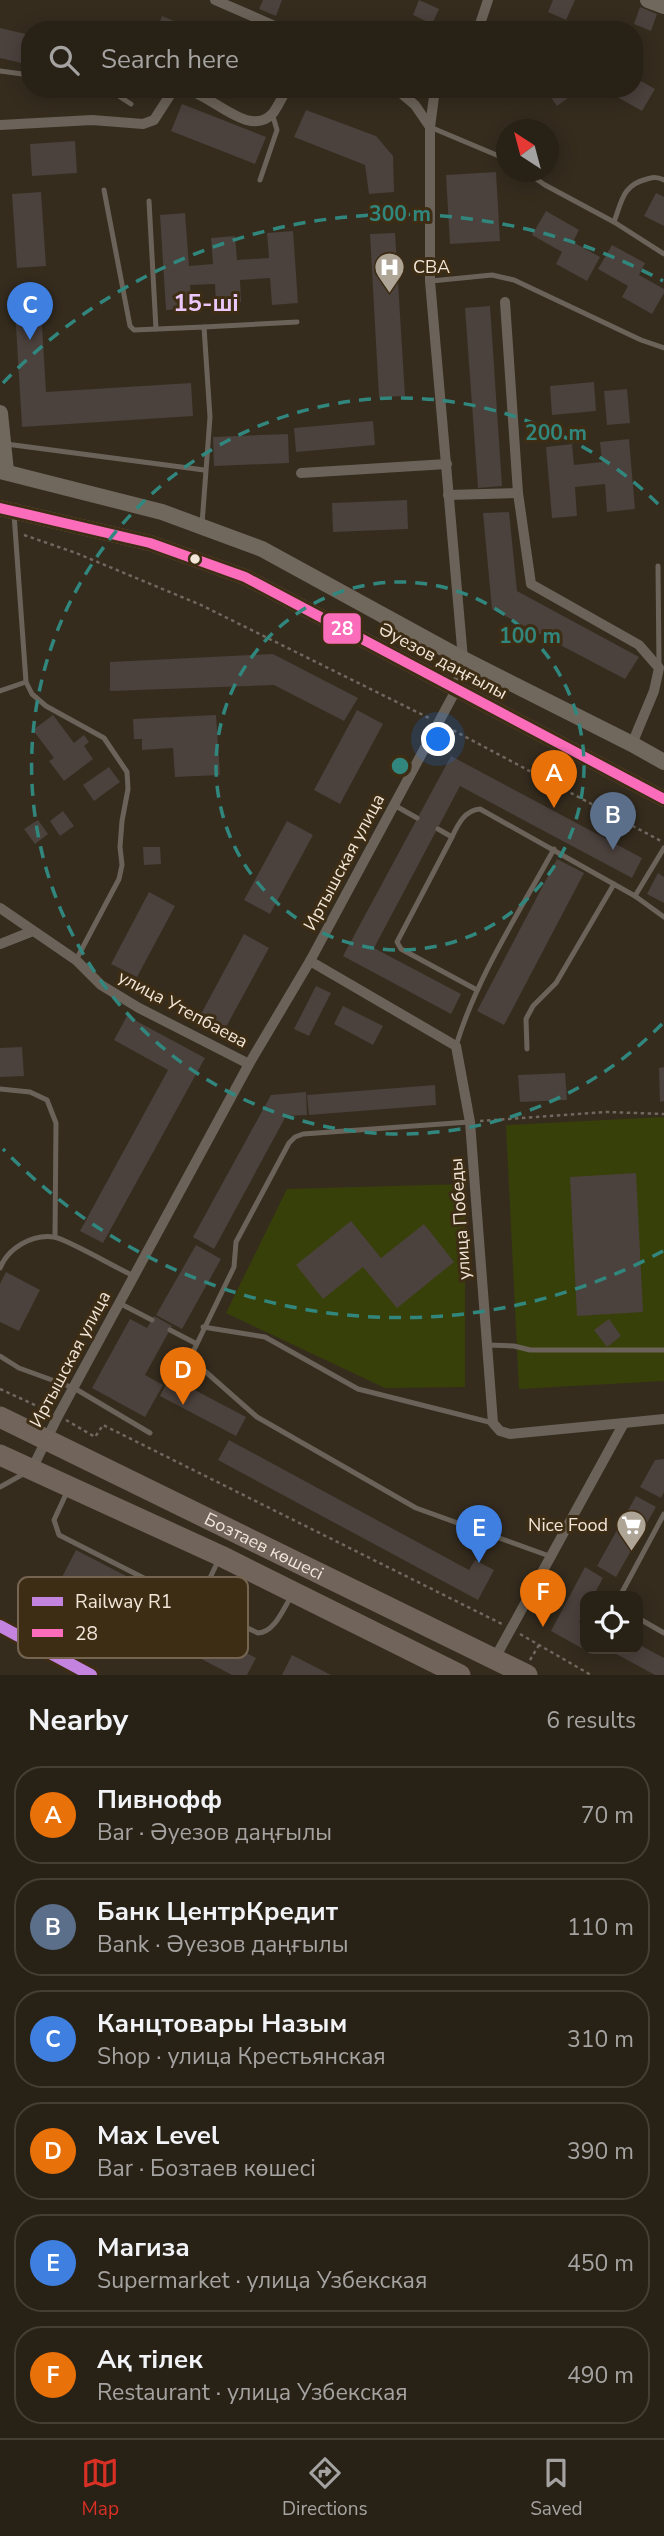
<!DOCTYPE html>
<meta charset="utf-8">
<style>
:root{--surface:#282116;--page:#342e23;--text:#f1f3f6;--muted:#a5a3a1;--line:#443e35;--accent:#d93025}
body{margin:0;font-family:"Nunito Sans",sans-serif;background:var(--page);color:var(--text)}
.controls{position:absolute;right:21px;bottom:21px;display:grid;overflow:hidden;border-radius:14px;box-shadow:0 4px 18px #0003}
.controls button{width:63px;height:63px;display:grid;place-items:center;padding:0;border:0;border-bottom:2px solid var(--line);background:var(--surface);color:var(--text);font:35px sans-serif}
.compass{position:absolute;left:496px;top:119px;width:63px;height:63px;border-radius:50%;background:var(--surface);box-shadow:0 4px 18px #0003;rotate:324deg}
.you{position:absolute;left:439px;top:740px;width:24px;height:24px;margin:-18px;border:5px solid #fff;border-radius:50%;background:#1a73e8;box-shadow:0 0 0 10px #1a73e833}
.badge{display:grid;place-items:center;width:46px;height:46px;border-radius:50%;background:var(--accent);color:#fff;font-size:23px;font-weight:700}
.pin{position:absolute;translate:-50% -58px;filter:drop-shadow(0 2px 4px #0008)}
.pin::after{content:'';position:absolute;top:37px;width:24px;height:21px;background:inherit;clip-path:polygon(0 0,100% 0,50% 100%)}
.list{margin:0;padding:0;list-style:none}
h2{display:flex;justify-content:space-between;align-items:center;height:91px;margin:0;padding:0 28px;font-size:30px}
h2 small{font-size:23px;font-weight:400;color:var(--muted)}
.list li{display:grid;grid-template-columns:46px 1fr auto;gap:21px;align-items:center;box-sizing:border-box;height:98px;margin:0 14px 14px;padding:0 14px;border:2px solid var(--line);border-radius:28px}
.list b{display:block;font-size:26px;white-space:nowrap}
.list p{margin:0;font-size:23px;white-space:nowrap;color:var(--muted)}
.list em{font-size:23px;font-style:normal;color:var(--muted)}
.icon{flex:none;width:38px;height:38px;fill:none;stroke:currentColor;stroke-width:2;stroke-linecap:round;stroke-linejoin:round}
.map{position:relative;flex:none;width:664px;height:1675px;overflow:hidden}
.search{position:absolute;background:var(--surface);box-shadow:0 4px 18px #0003;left:21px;right:21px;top:21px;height:77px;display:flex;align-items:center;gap:18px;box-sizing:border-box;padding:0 24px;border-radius:28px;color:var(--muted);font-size:26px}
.sheet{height:763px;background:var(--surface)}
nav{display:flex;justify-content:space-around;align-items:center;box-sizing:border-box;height:98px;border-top:2px solid var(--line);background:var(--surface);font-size:19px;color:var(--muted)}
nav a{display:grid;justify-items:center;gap:4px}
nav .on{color:var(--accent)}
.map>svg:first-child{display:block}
.green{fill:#384009}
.building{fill:#4b413d}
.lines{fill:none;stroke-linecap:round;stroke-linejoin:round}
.path{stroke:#70685f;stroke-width:2.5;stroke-dasharray:3.5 3.5;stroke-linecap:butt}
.lane{stroke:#6b6359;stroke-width:5}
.street{stroke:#6b6359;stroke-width:10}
.secondary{stroke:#70675d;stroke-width:16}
.highway{stroke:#71645a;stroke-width:21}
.rail-casing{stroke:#70695f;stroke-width:6}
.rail{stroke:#3e2d15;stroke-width:3.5;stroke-dasharray:10;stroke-linecap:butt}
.bus-1-casing{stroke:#3e2d15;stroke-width:16}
.bus-1{stroke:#fb6dba;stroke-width:10}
.rail-1-casing{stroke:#3e2d15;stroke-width:18}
.rail-1{stroke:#c483df;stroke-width:12}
.ring{fill:none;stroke:#31877e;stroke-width:3.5;stroke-dasharray:12 9}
.bus-dot{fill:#f1e6d8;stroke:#3e2d15;stroke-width:2.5}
.labels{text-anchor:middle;stroke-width:6;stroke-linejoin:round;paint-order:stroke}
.poi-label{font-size:18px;fill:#f1e6d8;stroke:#3e2d15;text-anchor:start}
.street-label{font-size:18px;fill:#f1e6d8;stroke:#3e2d15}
.district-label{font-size:24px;font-weight:bold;fill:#ebc7fb;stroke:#3e2d15}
.key{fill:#3e2d15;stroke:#746450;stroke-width:2}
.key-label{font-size:19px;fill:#f1e6d8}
.centre{fill:#31877e;stroke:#3e2d15;stroke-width:3.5}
.ring-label{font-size:21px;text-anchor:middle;font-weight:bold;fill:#31877e;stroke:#3e2d15;stroke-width:6;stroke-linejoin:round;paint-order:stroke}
.line-badge{stroke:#3e2d15;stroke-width:2.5}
.badge-label{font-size:19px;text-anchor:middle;font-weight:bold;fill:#fff}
</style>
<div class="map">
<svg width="664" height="1675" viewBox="0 0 664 1675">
<rect width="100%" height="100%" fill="#352c1e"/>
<g class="green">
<path d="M664,1117v264l-145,8 -13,-264z"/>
<path d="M465,1184v203l-80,1 -159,-75 61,-124z"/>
</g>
<g class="building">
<path d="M263,0h19l-6,16 -17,-7z"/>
<path d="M419,0l20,9 -7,15 -19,-9z"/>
<path d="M553,0h22l-9,20 -18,-8z"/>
<path d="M640,7l17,7 -6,17 -17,-7z"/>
<path d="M162,16l17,7 -3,7h-19z"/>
<path d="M0,28l30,7v30l-30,-7z"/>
<path d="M634,77l21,12 -13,22 -39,-22h31z"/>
<path d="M545,89h23l4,6 -15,11z"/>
<path d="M182,104l84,33 -11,27 -84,-33z"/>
<path d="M306,110l70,26 17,20 1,36 -25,2 -4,-29 -71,-28z"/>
<path d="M75,141l2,32 -45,3 -2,-32z"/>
<path d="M496,172l4,69 -50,3 -4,-69z"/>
<path d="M41,192l5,74 -29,2 -5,-74z"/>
<path d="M656,193l8,4v29l-20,-10z"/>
<path d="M546,211l33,19 -6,12 27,15 -13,24 -31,-17 6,-12 -30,-17z"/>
<path d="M185,213l4,53 24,-2 -2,-26 24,-2 2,24 32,-2 -2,-25 26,-2 5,72 -26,2 -2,-27 -30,2 1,22 -25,2 -1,-20 -25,1 2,23 -26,2 -6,-95z"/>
<path d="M395,233l10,163 -26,1 -9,-163z"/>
<path d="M612,245l33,18 -6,12 25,14v4l-12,21 -30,-17 6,-11 -30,-17z"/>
<path d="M490,306l12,180 -24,2 -13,-180z"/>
<path d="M41,308l5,84 145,-9 2,33 -171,11 -7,-118z"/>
<path d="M594,382l2,29 -44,4 -2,-29z"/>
<path d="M627,389l3,34 -23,2 -3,-34z"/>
<path d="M373,421l2,24 -79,7 -2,-24z"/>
<path d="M288,434l1,29 -75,3 -1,-29z"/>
<path d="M629,439l6,70 -28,3 -2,-28 -30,3 2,29 -25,2 -6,-71 26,-3 2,21 28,-3 -2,-20z"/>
<path d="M407,500l1,29 -75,3 -1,-29z"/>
<path d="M509,512l8,79 122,66 -14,22 -133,-70 -9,-96z"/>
<path d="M273,654l85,44 -14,23 -70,-36 -164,6v-29z"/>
<path d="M357,710l26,14 -43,80 -26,-14z"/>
<path d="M53,715l21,28 10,-8 5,7 -5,4 9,13 -29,22 -15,-20 5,-3 -21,-28z"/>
<path d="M216,715l4,60 -45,2 -2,-29 -31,2v-11h-8l-1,-20z"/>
<path d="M451,756l191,102 -10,20 -172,-92 -86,162 87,46 -10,20 -108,-58z"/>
<path d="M109,767l11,15 -26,19 -11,-16z"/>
<path d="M63,811l11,15 -14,10 -10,-15z"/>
<path d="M38,820l10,14 -13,10 -11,-15z"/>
<path d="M287,821l26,14 -43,79 -26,-14z"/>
<path d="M143,847h17l1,17 -17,1z"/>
<path d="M557,859l27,14 -80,152 -27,-14z"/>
<path d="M658,873l6,4v26l-17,-9z"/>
<path d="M149,892l26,14 -38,71 -26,-13z"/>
<path d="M244,934l25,14 -43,79 -25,-13z"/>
<path d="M316,986l15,7 -22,43 -15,-7z"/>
<path d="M343,1006l40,20 -10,19 -39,-21z"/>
<path d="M127,1016l78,42 -102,185 -23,-12 88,-161 -54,-30z"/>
<path d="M22,1047l2,29 -24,1v-29z"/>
<path d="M664,1067v34l-4,1 -1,-34z"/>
<path d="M565,1073l2,27 -47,2 -2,-27z"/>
<path d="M435,1085l1,20 -127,10 -2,-20z"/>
<path d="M306,1092l1,23 -21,1 -72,133 -21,-12 78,-142z"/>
<path d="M636,1173l7,139 -66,4 -7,-139z"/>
<path d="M351,1221l30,37 43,-34 30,38 -57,46 -34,-41 -40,32 -27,-34z"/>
<path d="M196,1245l25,14 -39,70 -26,-14z"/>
<path d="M6,1272l34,18 -21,41 -19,-9v-38z"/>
<path d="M154,1316l18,10 -27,49 18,10 -18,32 -53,-29 38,-69 17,9z"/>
<path d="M609,1319l12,17 -14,11 -13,-17z"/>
<path d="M170,1377l76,40 -10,19 -76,-40z"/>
<path d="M229,1440l240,130 6,-10 19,10 -16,30 -260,-140z"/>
<path d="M664,1459v33l-3,6 -21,-11 15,-27z"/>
<path d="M636,1496l20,11 -40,70 -19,-11z"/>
<path d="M76,1550l50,26 -17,33 -50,-26z"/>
<path d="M585,1567l18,11 -10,18h-8v15l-6,11 6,4v24l-34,-19z"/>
<path d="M181,1619l75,39 -9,17h-15l-63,-33z"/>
<path d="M638,1644l26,14v17h-9l-48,-26h31z"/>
<path d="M292,1655l39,20h-49z"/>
</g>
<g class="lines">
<g class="path">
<path d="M24,535l52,18 125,52 228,113"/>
<path d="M447,727l214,114"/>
<path d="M480,1121l127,-9 57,2"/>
<path d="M0,1389l48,22"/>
<path d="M66,1420l29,17 8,-12 399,199"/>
<path d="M520,1634l71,41"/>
<path d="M530,1660l9,-15"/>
</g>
<g class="lane">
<path d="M0,71l30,4"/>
<path d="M108,89l23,15"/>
<path d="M430,127l76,32"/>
<path d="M526,172l19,13 69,37 50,32"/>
<path d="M260,180l17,-50 -5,-17"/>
<path d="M104,190l26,136 4,4 70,-3 6,90 -8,107"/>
<path d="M149,201l7,128"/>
<path d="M614,222c8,-22 9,-37 33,-43 8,-2 10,-2 17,1"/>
<path d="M431,281l61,-6 22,5 127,60 23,8"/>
<path d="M204,327l93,-5"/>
<path d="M6,444l198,26"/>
<path d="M14,514l12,168 6,12 14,12 58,32 23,34 1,17 -6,32 -2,26 2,18 -3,14 -43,81"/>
<path d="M658,566l1,99"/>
<path d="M0,691l26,-9"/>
<path d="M394,805l23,13"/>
<path d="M438,829l14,8c6,-13 13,-27 28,-28l155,87 29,21"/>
<path d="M452,837l-55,105 4,7 76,41"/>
<path d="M635,896l29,-48"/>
<path d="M456,1046c21,-70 63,-133 98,-197"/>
<path d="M527,1049l-1,-30 7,-13 23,-23 58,-99"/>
<path d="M0,1089l30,3 17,8 9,23 -1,114"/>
<path d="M469,1122l-166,12 -8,3 -6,6 -53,99 -2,25 -42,87 6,11 59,52 159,91 136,49"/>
<path d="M0,1268c8,-20 32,-34 54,-31 13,2 64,32 80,39"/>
<path d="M121,1304l31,16"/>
<path d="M203,1327l62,10 93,52 135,34"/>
<path d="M170,1330l25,13"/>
<path d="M487,1345l27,1 16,4h134"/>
<path d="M0,1356l19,12 55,20 76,45"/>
<path d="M0,1487l25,-14"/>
<path d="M67,1492l-13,28 5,15 138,70"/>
<path d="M219,1559l-22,46 61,28c17,-1 25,-24 34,-38"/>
<path d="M620,1596l44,-82"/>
<path d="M638,1618l26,15"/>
</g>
<g class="street">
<path d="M215,0l69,30"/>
<path d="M478,30l10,-30"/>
<path d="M184,89c27,4 65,51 89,24 5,-7 9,-16 14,-24"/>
<path d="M396,89l19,16 15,22"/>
<path d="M0,125l92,-5 51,4 11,-4 18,-28 5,-3"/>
<path d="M301,473l146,-9"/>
<path d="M518,493l13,91 108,61 20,23 -5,23 -22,53"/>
<path d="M448,495l70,-2 -13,-191"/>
<path d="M0,908l76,52 25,25 38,23 110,56"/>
<path d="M0,944l33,-13"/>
<path d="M310,961l146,85 14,76 23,301 7,8 10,3 114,-11"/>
<path d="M32,1469l26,-53 191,-352 61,-103 146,-271 7,-31 -33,-378v-154l5,-38"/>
<path d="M495,1658l129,-235 40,-4"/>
</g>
<g class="secondary">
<path d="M648,0l16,6"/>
<path d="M0,413l6,58"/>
<path d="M0,471l162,41 100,37 201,110 169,85 32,18"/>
<path d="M0,508l150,35 95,34 419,222"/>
</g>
<g class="highway">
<path id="s1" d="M0,1417l527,258"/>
<path d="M0,1455l221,101 239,119"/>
</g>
<defs>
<path id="rail" d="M0,1626l91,49"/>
</defs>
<use href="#rail" class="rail-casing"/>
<use href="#rail" class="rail"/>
<defs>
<path id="bus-1" d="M0,508l150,35 95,34 419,222"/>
</defs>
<use href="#bus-1" class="bus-1-casing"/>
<use href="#bus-1" class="bus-1"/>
<defs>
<path id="rail-1" d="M0,1626l91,49"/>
</defs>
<use href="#rail-1" class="rail-1-casing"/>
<use href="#rail-1" class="rail-1"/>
</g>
<g class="ring">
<circle cx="400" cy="766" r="184"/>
<path d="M662 1024A368 368 0 1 1 662 508"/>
<path d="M663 1251A552 552 0 0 1 3 1149M3 383A552 552 0 0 1 663 281"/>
</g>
<defs>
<symbol id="hospital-pin" viewBox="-11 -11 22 30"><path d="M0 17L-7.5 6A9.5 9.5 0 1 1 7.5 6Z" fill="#afa597" stroke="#3e2d15"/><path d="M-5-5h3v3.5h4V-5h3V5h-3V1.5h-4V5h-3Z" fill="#fff"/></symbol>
<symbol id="supermarket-pin" viewBox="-11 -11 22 30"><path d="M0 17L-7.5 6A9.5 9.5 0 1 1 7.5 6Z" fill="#afa597" stroke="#3e2d15"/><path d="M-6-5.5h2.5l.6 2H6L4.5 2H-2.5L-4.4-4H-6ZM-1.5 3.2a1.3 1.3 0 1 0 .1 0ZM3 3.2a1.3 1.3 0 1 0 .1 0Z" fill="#fff"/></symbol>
</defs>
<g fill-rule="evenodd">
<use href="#hospital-pin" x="372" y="250" width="35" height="47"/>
<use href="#supermarket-pin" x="614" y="1508" width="35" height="47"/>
</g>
<circle class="bus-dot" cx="195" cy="559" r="6"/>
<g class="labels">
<g class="poi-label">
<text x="413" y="273">СВА</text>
<text x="608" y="1531" text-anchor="end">Nice Food</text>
</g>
<g class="street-label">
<text transform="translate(443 661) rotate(28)" y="6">Әуезов даңғылы</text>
<text transform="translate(344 862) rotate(-62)" y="6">Иртышская улица</text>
<text transform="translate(183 1009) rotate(28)" y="6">улица Утепбаева</text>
<text transform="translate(460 1219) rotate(-94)" y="6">улица Победы</text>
<text transform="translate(70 1359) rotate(-62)" y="6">Иртышская улица</text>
<text dy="6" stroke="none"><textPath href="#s1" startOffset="294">Бозтаев көшесі</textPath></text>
</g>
<g class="district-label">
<text x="206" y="311">15-ші</text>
</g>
</g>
<rect x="18" y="1577" width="230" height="81" rx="10" class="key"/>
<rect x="32" y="1597" width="31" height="9" fill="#c483df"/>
<rect x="32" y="1629" width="31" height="8" fill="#fb6dba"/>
<g class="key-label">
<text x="75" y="1608">Railway R1</text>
<text x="75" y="1640">28</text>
</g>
<circle cx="400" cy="766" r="10" class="centre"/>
<g class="ring-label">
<text x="400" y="221">300 m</text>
<text x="556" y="440">200 m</text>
<text x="530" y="643">100 m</text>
</g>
<rect class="line-badge" x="322" y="612" width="40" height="33" rx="7" fill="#fb6dba"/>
<g class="badge-label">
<text x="342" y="635">28</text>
</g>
</svg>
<div class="controls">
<button><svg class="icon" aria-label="locate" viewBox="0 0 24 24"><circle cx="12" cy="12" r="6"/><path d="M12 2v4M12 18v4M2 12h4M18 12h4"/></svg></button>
</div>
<svg class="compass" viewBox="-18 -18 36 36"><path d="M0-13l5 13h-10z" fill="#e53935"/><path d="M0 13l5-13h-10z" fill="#a5a3a1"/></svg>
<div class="you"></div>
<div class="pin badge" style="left:554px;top:808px;background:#e8710a">A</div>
<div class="pin badge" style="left:613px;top:850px;background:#5c6f8a">B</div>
<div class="pin badge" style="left:30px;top:340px;background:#3f7fe0">C</div>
<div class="pin badge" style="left:183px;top:1405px;background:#e8710a">D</div>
<div class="pin badge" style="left:479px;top:1563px;background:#3f7fe0">E</div>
<div class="pin badge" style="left:543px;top:1627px;background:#e8710a">F</div>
<div class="search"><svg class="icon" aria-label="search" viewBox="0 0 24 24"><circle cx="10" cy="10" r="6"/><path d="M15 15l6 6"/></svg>Search here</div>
</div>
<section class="sheet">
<h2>Nearby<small>6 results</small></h2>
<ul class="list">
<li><span class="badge" style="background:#e8710a">A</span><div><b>Пивнофф</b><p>Bar · Әуезов даңғылы</p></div><em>70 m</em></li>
<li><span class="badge" style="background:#5c6f8a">B</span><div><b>Банк ЦентрКредит</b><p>Bank · Әуезов даңғылы</p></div><em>110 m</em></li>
<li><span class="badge" style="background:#3f7fe0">C</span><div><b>Канцтовары Назым</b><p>Shop · улица Крестьянская</p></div><em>310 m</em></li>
<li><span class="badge" style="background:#e8710a">D</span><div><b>Max Level</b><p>Bar · Бозтаев көшесі</p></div><em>390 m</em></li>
<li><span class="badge" style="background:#3f7fe0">E</span><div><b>Магиза</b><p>Supermarket · улица Узбекская</p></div><em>450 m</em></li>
<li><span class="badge" style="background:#e8710a">F</span><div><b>Ақ тілек</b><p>Restaurant · улица Узбекская</p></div><em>490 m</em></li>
</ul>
</section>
<nav>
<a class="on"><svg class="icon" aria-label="map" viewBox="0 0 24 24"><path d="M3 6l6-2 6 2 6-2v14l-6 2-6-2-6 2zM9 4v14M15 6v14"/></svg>Map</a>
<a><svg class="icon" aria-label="directions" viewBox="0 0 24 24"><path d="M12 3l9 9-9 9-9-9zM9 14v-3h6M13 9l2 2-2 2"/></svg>Directions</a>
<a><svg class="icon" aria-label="saved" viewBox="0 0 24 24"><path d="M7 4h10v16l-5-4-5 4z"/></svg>Saved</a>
</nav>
